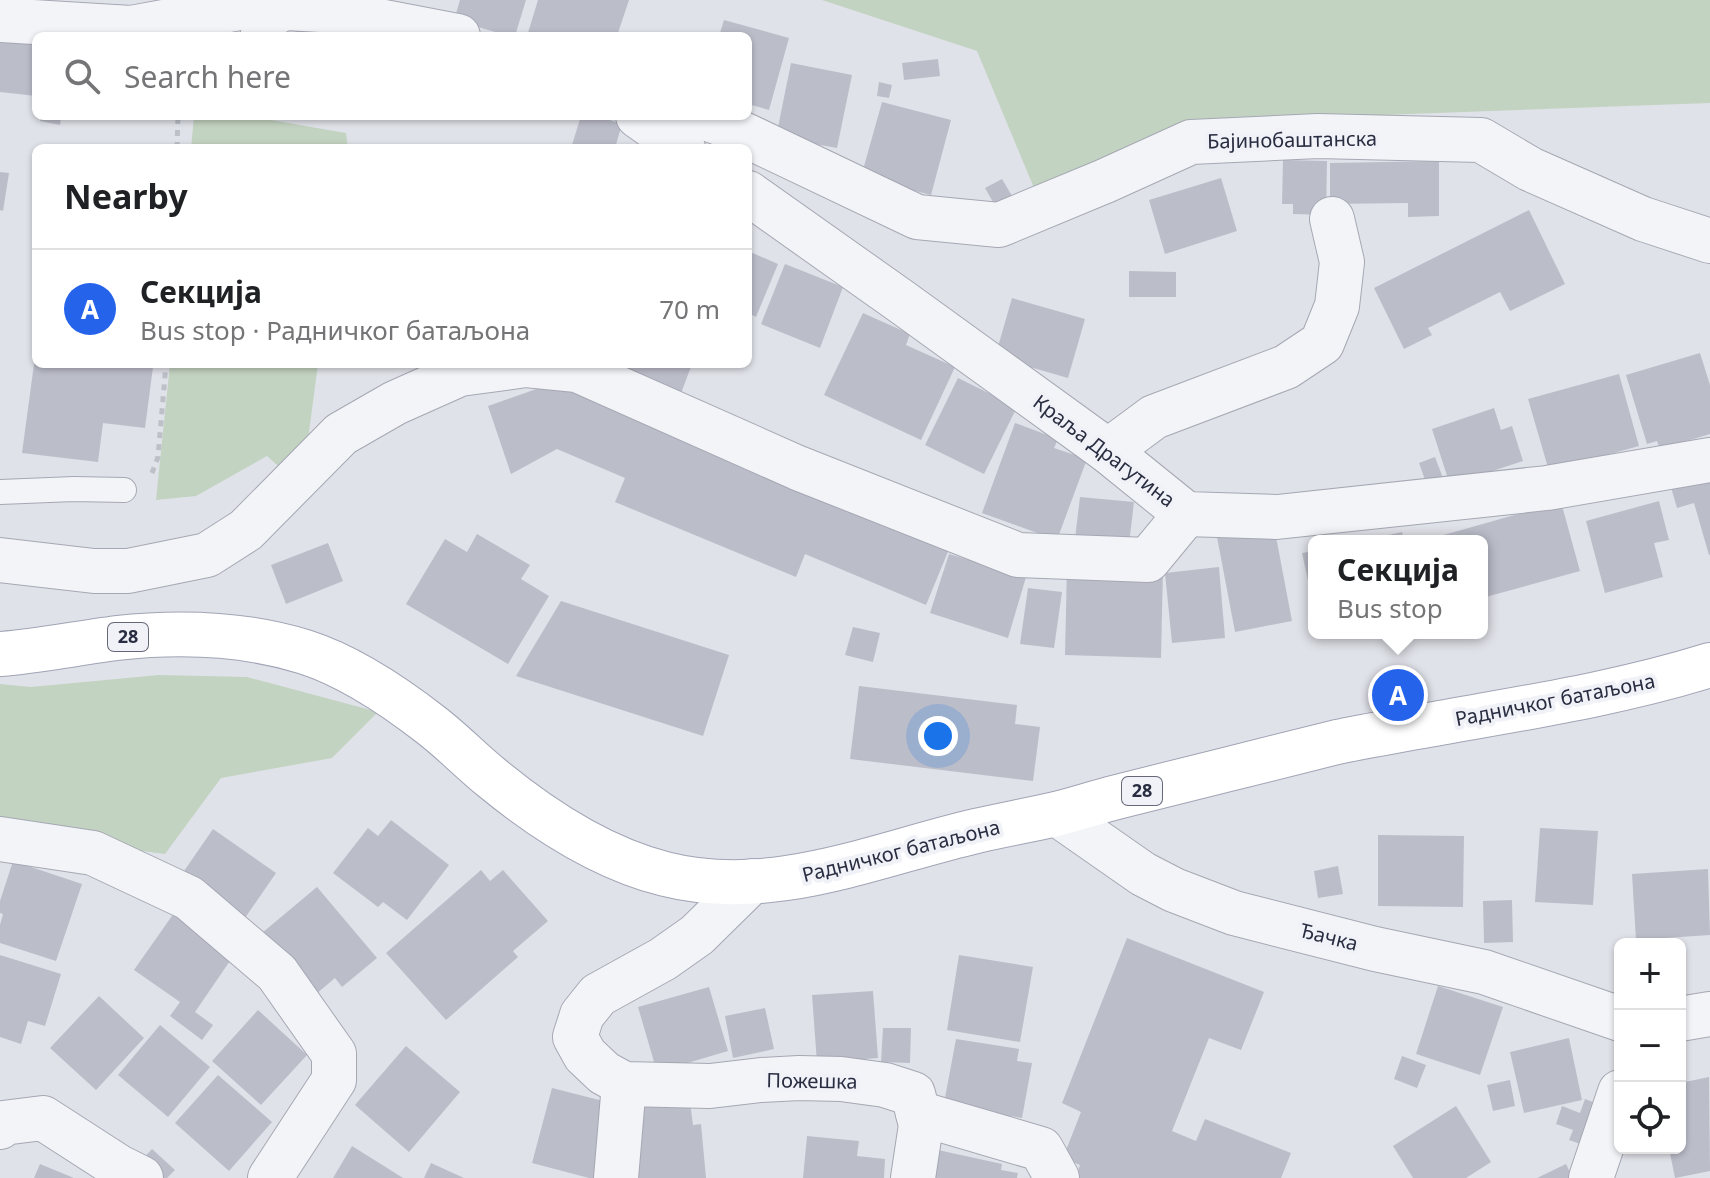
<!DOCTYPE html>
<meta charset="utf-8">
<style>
:root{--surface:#fff;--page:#f2f2f2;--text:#202124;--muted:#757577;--line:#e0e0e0;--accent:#2563eb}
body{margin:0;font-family:"Noto Sans",sans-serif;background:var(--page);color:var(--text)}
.controls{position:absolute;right:24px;bottom:24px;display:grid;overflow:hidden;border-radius:12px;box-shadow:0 2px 6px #0004}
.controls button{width:72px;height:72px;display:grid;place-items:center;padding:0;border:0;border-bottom:2px solid var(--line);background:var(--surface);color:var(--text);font:40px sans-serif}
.you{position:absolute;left:938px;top:736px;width:28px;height:28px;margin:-20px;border:6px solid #fff;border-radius:50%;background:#1a73e8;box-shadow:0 0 0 12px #1a73e833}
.badge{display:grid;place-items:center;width:52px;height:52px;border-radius:50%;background:var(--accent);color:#fff;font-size:26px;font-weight:700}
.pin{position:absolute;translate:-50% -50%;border:4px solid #fff;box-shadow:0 2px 8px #0006}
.popup{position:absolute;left:1308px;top:535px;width:180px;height:104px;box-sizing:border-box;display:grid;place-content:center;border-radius:12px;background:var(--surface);filter:drop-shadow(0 2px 6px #0005);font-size:26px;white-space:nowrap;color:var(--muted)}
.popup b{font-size:30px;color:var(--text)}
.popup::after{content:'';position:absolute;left:50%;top:100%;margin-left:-16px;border:16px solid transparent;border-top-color:var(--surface)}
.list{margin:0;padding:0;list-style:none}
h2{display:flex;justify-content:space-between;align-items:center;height:104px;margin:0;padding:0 32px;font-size:34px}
h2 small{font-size:26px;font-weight:400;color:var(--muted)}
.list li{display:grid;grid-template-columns:52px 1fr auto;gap:24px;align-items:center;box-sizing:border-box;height:120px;padding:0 32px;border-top:2px solid var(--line)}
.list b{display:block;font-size:30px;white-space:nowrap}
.list p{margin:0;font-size:26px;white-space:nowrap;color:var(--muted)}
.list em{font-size:26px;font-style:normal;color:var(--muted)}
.icon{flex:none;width:44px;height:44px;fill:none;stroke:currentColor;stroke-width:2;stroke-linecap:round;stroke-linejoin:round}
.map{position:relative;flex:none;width:1710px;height:1178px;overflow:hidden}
.search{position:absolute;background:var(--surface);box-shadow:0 2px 6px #0004;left:32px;top:32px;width:720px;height:88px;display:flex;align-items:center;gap:20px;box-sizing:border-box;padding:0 28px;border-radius:12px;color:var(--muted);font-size:30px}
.panel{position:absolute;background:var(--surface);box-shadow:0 2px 6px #0004;left:32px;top:144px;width:720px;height:224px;border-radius:12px}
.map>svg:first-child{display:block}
.green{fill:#c3d3c1}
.building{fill:#bbbdc9}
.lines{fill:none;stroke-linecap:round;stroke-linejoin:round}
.lane-casing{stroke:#a5a8b3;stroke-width:26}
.street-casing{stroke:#a5a8b3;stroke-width:46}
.primary-casing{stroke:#a0a4b5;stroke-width:46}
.path{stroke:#bec0c8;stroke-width:5;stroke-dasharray:6 6;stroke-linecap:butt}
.lane{stroke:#f3f4f8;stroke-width:24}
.street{stroke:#f3f4f8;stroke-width:44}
.primary{stroke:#fff;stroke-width:44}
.labels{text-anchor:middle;stroke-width:8;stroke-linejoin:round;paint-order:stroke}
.shield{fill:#f0f2f7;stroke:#656878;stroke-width:2}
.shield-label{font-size:18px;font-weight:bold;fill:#292d41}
.street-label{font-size:20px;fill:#292d41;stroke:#f0f2f7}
</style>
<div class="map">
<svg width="1710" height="1178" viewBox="0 0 1710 1178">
<rect width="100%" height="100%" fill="#e0e2e9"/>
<g class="green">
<path d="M822,0h888v103l-437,16 -237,74 -59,-142z"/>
<path d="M194,116h55l97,17 2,15h-157z"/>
<path d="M170,364h148l-11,83 -21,26 -19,-17 -71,40 -40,4z"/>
<path d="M159,675l88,2 131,35 -46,46 -111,20 -56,76 -165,-22v-148l31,3z"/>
</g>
<g class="building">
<path d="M460,0h66l-11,36h-6l-55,-16z"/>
<path d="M538,0h91l-12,36h-90z"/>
<path d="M724,20l65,18 -20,72 -21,-6v-68h-29z"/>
<path d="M296,28l76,8h-76z"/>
<path d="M0,35l36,4v57l-36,-4z"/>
<path d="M938,59l2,17 -36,4 -2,-17z"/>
<path d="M791,63l61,12 -15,73 -61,-11z"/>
<path d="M879,82l13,3 -3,13 -12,-2z"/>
<path d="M882,102l69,18 -20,75 -70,-18z"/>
<path d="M41,116h20l-1,9 -20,-4z"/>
<path d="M295,116h77v4l-77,-1z"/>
<path d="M581,116h16l25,8 -7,24h-44z"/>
<path d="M1283,160l44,1 -1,54 -33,-1v-10h-11z"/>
<path d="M1439,161v55l-31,1v-14l-78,1v-41z"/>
<path d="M0,172l9,1 -6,38 -3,-1z"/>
<path d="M1221,178l16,53 -72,23 -16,-54z"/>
<path d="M1002,179l13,22 -17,10 -13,-23z"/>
<path d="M1529,210l36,74 -55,27 -10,-19 -72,36 4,7 -28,14 -30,-61z"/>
<path d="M748,251l30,13 -22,53 -8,-4z"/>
<path d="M785,264l58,23 -23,61 -59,-24z"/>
<path d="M1129,271l47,1v25h-47z"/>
<path d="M1012,298l73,21 -17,59 -73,-21z"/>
<path d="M863,313l47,21 -4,11 49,22 -34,73 -97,-45z"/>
<path d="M1700,353l10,32v49l-50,15 -3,-8 -10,3 -21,-69z"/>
<path d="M34,364h91l28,3 -8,61 -42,-5 -5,39 -76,-9z"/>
<path d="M607,364h85l-15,40z"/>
<path d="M1619,374l20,72 -90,25 -21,-72z"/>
<path d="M958,378l59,29 -33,67 -59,-29z"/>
<path d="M559,381l393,161 -26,63 -121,-51 -9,23 -181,-75 10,-24 -68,-29 -46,25 -23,-68z"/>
<path d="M1494,408l7,22 11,-4 11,35 -73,24 -18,-56z"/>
<path d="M1015,423l43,16 -4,9 33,11 -30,81 -75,-27z"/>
<path d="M1435,457l11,29 -17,5 -10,-28z"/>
<path d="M1710,465v90h-1l-15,-52 -17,5 -9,-31z"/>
<path d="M1080,497l54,5 -6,51 -54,-6z"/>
<path d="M1659,501l10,39 -15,3 9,34 -58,16 -19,-72z"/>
<path d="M1561,502l19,69 -98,27v-57h-48l-1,-3z"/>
<path d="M1274,526l18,95 -57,11 -18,-95z"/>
<path d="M1402,532l2,9h-37v-1z"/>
<path d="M477,534l53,31 -9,14 28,17 -41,68 -102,-60 39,-65 22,13z"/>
<path d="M328,543l15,38 -57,23 -15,-39z"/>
<path d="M1314,551v52h-1l-11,-50z"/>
<path d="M949,554l77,23 -18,61 -78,-25z"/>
<path d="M1067,565l96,3 -2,90 -96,-3z"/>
<path d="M1219,567l6,71 -53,5 -7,-70z"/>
<path d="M1028,588l34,4 -8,56 -34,-4z"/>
<path d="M561,601l168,54 -26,81 -187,-60z"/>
<path d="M853,627l27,6 -7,29 -28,-7z"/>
<path d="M859,686l158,19 -2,19 25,3 -7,54 -183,-22z"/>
<path d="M391,820l58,45 -42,55 -24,-18 -5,5 -45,-34 35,-45 10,8z"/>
<path d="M1540,828l58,3 -5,74 -58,-3z"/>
<path d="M213,829l63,44 -31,45 -63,-44z"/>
<path d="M1378,835l86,1 -1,71 -85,-1z"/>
<path d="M13,861l69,23 -26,77 -56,-18v-18l3,-11 -3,-1v-12z"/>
<path d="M1338,866l5,28 -25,4 -4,-27z"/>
<path d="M1708,869l2,66 -74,5 -4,-66z"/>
<path d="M481,870l9,11 13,-11 45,51 -35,30 5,6 -72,63 -60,-67z"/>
<path d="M317,887l60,71 -35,29 -7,-9 -20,17 -53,-62z"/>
<path d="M1512,900l1,42 -29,1 -1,-42z"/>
<path d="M174,913l60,42 -39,57 18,13 -11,15 -32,-24 10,-14 -46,-32z"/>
<path d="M1127,938l137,54 -23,58 -32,-12 -37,93 24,10 9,-22 86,34 -10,25h-206l5,-13 -17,-7 18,-46 -19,-9z"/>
<path d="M0,955l61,19 -16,52 -17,-5 -7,23 -21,-7z"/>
<path d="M959,955l74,12 -13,75 -73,-12z"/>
<path d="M1438,986l65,21 -23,68 -64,-21z"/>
<path d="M709,987l19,64 -71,21 -19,-65z"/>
<path d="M873,991l5,67 -61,5 -5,-68z"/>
<path d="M99,996l45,42 -48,52 -46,-42z"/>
<path d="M765,1008l9,41 -41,9 -8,-42z"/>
<path d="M258,1010l49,45 -46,50 -49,-44z"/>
<path d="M160,1025l50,42 -42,50 -50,-42z"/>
<path d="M883,1028h28l-1,35 -29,-1z"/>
<path d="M1569,1038l13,62 -58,13 -14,-61z"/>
<path d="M956,1039l63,10 -2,12 15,2 -10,55 -11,-2 -2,9 -67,-11z"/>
<path d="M406,1046l54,46 -51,60 -54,-47z"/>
<path d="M1402,1056l24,9 -9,23 -23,-9z"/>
<path d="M218,1075l54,47 -43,49 -54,-48z"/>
<path d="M1709,1077l1,94 -35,7 -6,-30h11v-65z"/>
<path d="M1510,1080l5,26 -22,5 -6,-26z"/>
<path d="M552,1088l63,16 -19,74h-7l-57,-15z"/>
<path d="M1585,1099l16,6 -15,41 -17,-6 4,-10 -17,-6 6,-18 18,7z"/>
<path d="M690,1102l3,23 8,-1 5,54h-69v-71z"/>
<path d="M1456,1106l35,56 -25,16h-53l-20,-32z"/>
<path d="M807,1136l52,5 -2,15 28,3 -1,19h-81z"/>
<path d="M352,1146l51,32h-70z"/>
<path d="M152,1149l23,21 -8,8h-6l-20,-17z"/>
<path d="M938,1150l64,14 -1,6 17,3 -1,5h-85z"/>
<path d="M431,1163l33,15h-40z"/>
<path d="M40,1164l34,14h-40z"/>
<path d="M1566,1164l7,14h-36z"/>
</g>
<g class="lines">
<defs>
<g id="lane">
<path d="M252,36l42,-22"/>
<path d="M0,492l74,-3 50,1"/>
</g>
<g id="street">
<path d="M0,20l131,8 119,-22 71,4 137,26"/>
<path d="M638,116l45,32"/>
<path d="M700,116l22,8 195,93 82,8 106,-44 86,-39 127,-6 163,4 49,29 113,50 67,22"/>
<path d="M748,193l154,109 206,149 78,63 91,3 270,-29 163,-28"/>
<path d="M1108,451l46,-34 132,-50 36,-24 15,-37 5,-44 -10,-43"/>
<path d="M0,560l94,11h34l79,-16 39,-25 95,-96 54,-31 65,-29 66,-9 51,5 221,98 220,87 130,5 38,-46"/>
<path d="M1057,814l86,60 31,16 60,23 141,36 109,23 136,47"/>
<path d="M0,839l93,14 96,45 88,75 57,81v26l-64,98"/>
<path d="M752,881l-55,54 -34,24 -65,36 -16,20 -7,22 10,18 19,18 20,11 86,2 51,-6 38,-2 42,1 44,6 28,9 8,31 -8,53"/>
<path d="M1680,1019l30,-5"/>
<path d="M918,1113l123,36 16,29"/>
<path d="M0,1127l3,-4 40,-5 76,49 22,11"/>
<path d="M616,1178l8,-94"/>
<path d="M1591,1178l29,-86"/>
</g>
<path id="primary" d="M0,654c39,-3 78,-11 117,-16 64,-7 127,-5 188,14 44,14 90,45 126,73 21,16 40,36 61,53 51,42 109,80 173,96 106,27 209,-19 311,-43 27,-6 53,-11 80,-17 20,-5 41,-12 61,-17 73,-18 147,-37 220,-55 27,-6 54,-10 80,-15 99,-18 197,-32 293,-62"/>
</defs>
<use href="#lane" class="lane-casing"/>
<use href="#street" class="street-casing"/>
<use href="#primary" class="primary-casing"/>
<g class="path">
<path d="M177,148l1,-32"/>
<path d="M152,473l6,-16 8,-93"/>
</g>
<use href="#lane" class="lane"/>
<use href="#street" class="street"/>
<use href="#primary" class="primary"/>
</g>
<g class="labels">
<g class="shield">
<rect x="108" y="623" width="40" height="28" rx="6"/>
<rect x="1122" y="777" width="40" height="28" rx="6"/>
</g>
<g class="shield-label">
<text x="128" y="643">28</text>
<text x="1142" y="797">28</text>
</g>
<g class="street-label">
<text transform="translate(1292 140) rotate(-1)" y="7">Бајинобаштанска</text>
<text transform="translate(1104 451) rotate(37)" y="7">Краља Драгутина</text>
<text transform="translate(1555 700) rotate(-11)" y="7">Радничког батаљона</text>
<text transform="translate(901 851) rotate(-14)" y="7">Радничког батаљона</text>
<text transform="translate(1329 937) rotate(14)" y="7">Ђачка</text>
<text transform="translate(812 1081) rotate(1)" y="7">Пожешка</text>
</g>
</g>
</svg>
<div class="controls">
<button>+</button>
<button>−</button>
<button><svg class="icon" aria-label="locate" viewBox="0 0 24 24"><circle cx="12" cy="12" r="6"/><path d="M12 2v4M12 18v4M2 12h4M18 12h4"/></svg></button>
</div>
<div class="you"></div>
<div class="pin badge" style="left:1398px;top:695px">A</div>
<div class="popup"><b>Секција</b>Bus stop</div>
<div class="search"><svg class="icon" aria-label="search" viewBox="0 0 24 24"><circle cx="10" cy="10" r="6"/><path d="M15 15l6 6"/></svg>Search here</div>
<section class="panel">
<h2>Nearby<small></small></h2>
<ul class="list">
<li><span class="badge">A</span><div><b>Секција</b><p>Bus stop · Радничког батаљона</p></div><em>70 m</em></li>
</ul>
</section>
</div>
